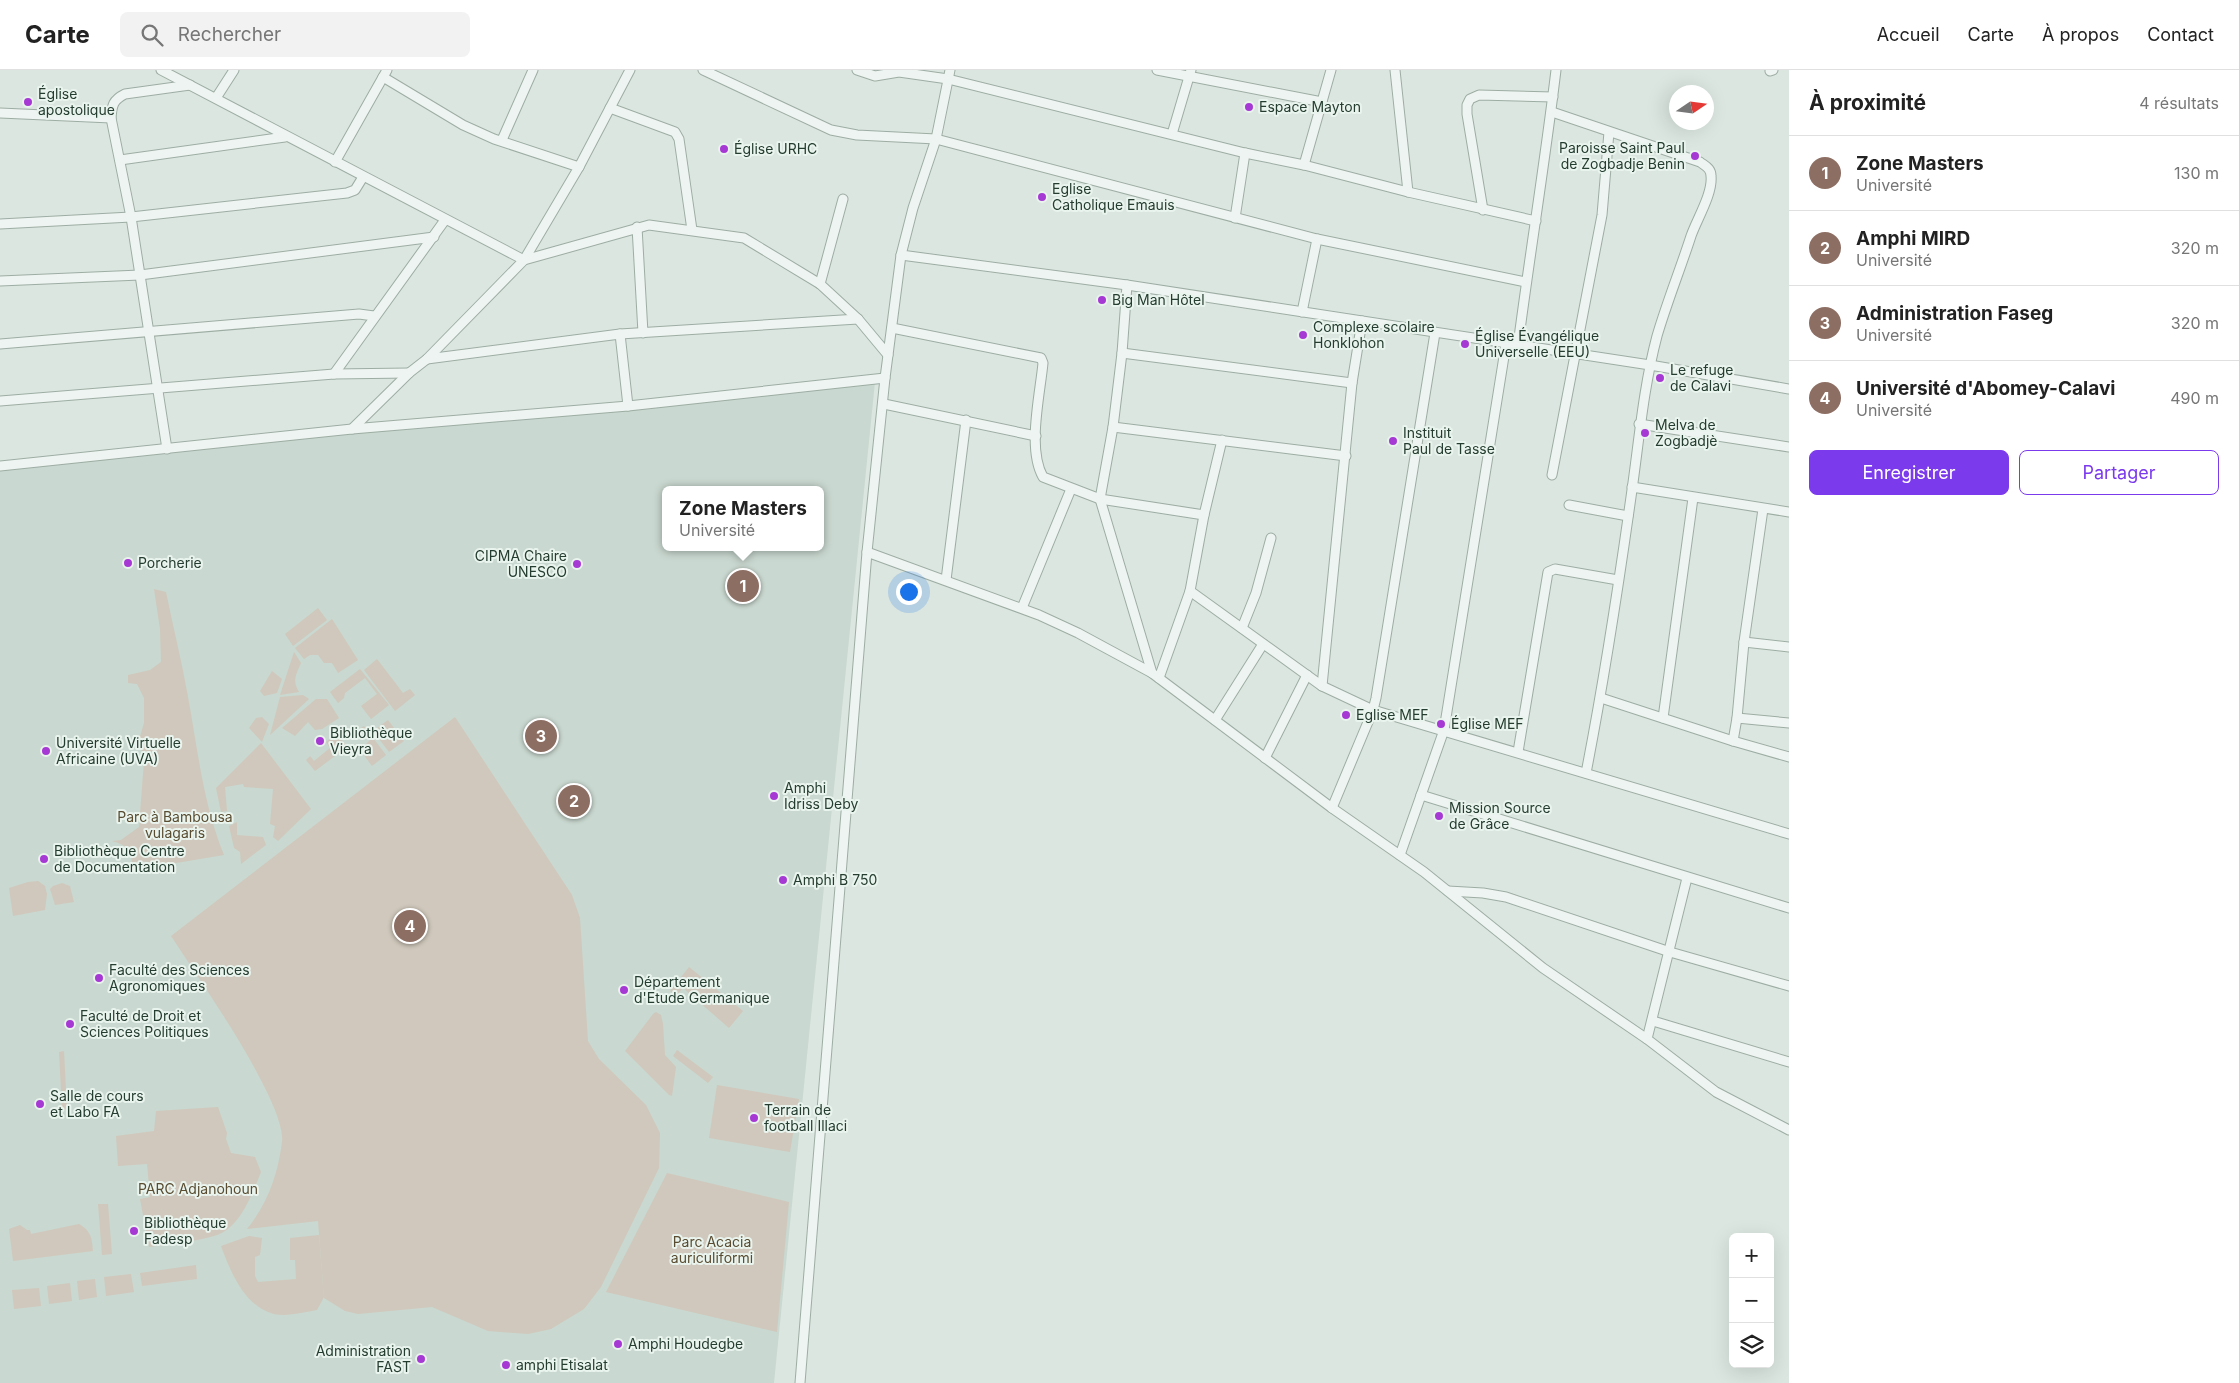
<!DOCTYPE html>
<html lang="fr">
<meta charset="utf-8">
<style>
:root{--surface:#fff;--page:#f2f2f2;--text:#222;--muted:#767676;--line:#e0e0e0;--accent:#7c3aed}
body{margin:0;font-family:Inter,sans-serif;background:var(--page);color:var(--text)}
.controls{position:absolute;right:15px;bottom:15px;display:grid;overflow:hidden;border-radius:8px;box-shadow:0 5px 20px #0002}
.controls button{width:45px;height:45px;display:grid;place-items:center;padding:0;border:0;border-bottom:1px solid var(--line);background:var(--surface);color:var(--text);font:25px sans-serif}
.compass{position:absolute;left:1669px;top:15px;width:45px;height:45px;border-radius:50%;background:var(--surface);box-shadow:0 5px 20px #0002;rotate:77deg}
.you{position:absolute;left:908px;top:521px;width:18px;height:18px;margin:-12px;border:4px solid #fff;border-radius:50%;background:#1a73e8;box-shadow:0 0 0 8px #1a73e833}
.badge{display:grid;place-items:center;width:32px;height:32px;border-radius:50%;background:var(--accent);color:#fff;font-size:16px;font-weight:700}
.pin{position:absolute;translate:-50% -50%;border:2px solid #fff;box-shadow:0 1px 5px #0006}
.popup{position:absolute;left:662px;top:416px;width:162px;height:65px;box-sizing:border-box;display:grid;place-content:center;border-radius:8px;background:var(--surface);filter:drop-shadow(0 1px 4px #0005);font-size:16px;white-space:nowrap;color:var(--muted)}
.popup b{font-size:19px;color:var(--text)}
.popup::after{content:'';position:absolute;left:50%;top:100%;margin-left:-10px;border:10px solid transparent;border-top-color:var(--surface)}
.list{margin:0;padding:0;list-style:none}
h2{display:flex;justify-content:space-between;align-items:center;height:65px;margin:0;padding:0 20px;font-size:21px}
h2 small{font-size:16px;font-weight:400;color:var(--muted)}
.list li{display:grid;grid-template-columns:32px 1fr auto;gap:15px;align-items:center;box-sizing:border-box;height:75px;padding:0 20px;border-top:1px solid var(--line)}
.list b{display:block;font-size:19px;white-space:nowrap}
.list p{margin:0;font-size:16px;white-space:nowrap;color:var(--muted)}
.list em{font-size:16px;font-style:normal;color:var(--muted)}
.actions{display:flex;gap:10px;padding:15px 20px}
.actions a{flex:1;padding:11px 0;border:1px solid var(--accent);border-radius:8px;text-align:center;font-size:18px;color:var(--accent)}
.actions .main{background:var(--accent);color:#fff}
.icon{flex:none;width:28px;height:28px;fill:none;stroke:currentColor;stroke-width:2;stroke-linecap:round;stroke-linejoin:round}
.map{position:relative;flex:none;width:1789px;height:1313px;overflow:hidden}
header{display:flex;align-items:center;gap:30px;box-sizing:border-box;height:70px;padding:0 25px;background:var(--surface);border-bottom:1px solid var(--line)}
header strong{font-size:24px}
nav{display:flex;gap:28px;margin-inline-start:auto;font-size:18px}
.search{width:350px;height:45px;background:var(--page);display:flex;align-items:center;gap:12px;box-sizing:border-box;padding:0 18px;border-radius:8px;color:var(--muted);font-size:19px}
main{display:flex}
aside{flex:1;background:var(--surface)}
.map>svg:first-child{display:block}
.built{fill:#c9d8d0;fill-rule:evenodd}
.green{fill:#d0c8bc}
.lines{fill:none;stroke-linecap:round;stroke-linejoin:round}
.minor-casing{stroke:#9dada4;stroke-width:11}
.minor{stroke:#eef4f1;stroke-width:9}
.poi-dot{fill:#a638d3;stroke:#eaf4ee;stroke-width:2}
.labels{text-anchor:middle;stroke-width:4;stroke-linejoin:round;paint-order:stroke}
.poi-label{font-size:14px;fill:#253d30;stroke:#eaf4ee;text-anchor:start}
.park-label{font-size:14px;fill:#594c31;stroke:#eaf4ee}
</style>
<header>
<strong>Carte</strong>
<div class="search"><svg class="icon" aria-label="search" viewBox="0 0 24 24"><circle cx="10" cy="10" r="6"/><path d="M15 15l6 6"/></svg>Rechercher</div>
<nav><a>Accueil</a><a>Carte</a><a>À propos</a><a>Contact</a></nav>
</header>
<main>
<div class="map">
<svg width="1789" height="1313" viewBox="0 0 1789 1313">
<rect width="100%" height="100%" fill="#dbe6e0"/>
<path class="built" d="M875,312l-101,1001h-774v-915l116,-13 670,-62zM666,420h154v57h-154z"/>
<g class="green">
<path d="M154,519l12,3c7,35 16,70 22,105 10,54 15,107 36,158l-54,9 -32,-3 -1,2 -5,-1c-1,-13 -8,-18 -20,-21l9,-1 18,-13 5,-66 -5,-21 5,-17v-25l-7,-14 -9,-1v-8l22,-5 11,-8 -1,-33z"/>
<path d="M318,538l9,12 -34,26 -8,-12z"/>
<path d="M332,549l26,41 -20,13 -6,-10h-8l-6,-8h-8l-6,4 -9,-11z"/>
<path d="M294,582l7,11c-5,11 -9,18 -2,29l-19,3z"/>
<path d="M377,589l26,34 7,-4 5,6 -20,16 -31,-41z"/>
<path d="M360,599l29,36 -18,14 -10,-13 16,-12 -12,-16 -20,15 -1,5 -6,5 -8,-11z"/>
<path d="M272,601l10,8 -5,14 -13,3 -4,-5z"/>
<path d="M303,625l6,4 -39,36 10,-38z"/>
<path d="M316,629h11l12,19 -17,11 -7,1 -7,-8 -13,14 -13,-8z"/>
<path d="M262,647l7,7 -7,18 -13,-14 7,-10z"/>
<path d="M455,647l117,178 8,23 8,123 11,18 47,46 14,28 -1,35 -58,119 -17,22 -33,20 -23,5 -40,-3 -56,-24 -74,7 -13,-3 -21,-13 -6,-77 -71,8c21,-26 31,-55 35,-87 5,-39 -87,-169 -111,-206z"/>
<path d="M388,650l16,21 -15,11 -16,-21z"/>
<path d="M364,656l22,29 -14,11 -12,-16 10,-10 -9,-12z"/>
<path d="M337,663l10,14 -32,24 -9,-11 4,-4 4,5 16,-13 -4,-6z"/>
<path d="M261,673l50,66 -33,32 -5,-4 2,-11 -5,-2 3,-35 -29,-2 -1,-3 -18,3 2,24 -6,1 -5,-24z"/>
<path d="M237,752v13l26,2 3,8 -25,19 -1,-12 -6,-4 -5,-22z"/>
<path d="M28,812l10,-1 7,5 2,8 -2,16 -32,6 -4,-28z"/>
<path d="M62,813l8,3 4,16 -19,3 -5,-16 3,-3z"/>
<path d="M689,897l54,44 -14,17 -46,-40 -7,8 -6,-5z"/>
<path d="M656,942l5,3 2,9 2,31 11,12 -4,29 -3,-1 -44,-44 28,-37z"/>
<path d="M677,980l36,27 -5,6 -35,-27z"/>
<path d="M64,981l3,58 -5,1 -3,-58z"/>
<path d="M717,1015l82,14 -9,53 -81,-14z"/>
<path d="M218,1037l9,26 -1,6 5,14 24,4 6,15c-9,22 -21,57 -47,64 -20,6 -44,8 -65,11l-9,-48 10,-2 -3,-33 -29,2 -2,-30 38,-5 2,-20z"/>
<path d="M667,1103l122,29 -12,130 -171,-40z"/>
<path d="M98,1134h10l4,50 -10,1z"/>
<path d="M79,1154c12,7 13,14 14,27l-80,10 -4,-32 11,-4 7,5h3l1,4z"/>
<path d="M319,1165l5,62 -7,13c-14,2 -33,8 -46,3 -28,-9 -41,-43 -50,-67l28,-10 13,2 -2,17 -5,2v19l3,6 38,-3 -1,-19h-5v-22z"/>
<path d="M196,1195l1,14 -55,7 -2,-13z"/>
<path d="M131,1204l3,18 -28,4 -2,-19z"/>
<path d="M95,1209l2,18 -18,3 -2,-19z"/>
<path d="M70,1213l2,18 -23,3 -2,-18z"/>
<path d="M39,1218l2,18 -27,3 -2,-19z"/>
</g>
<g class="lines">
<defs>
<g id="minor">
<path d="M161,0l363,190 125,-35 95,13 76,46 38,35 30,36"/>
<path d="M703,0l128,60 26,5 79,4 381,100 209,43"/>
<path d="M857,0l18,6 24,-4 49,7 297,74 59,12 104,27 128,29"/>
<path d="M1157,0l165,32"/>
<path d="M1395,0l13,122"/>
<path d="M1770,1l3,-1"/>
<path d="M383,7l80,48 31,14 85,28"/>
<path d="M216,28l18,-28"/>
<path d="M610,38l65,24 4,7 13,91"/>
<path d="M1552,42l148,50c5,4 11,6 11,14 2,17 -14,43 -20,60 -11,34 -24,66 -34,100 -14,53 -18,106 -26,161 -13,92 -27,184 -45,276"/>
<path d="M0,43l111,5"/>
<path d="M1172,64l19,-64"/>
<path d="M502,70l31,-70"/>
<path d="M120,90l165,-23"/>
<path d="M335,92l52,-92"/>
<path d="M1304,95l27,-95"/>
<path d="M1483,140l-16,-96v-9l3,-6 9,-4 74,2"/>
<path d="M1235,148l10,-65"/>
<path d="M0,154l131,-7 216,-24 8,-3 8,-13"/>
<path d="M637,157l6,106"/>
<path d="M901,185l226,30 523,80 139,24"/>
<path d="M0,211l140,-6 294,-38"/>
<path d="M820,214l23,-85"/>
<path d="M1127,215l-5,68 -9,74 -13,72 52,174"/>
<path d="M1302,242l15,-73"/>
<path d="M892,258l149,30 2,5c-3,32 -16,86 0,114l57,22 104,16"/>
<path d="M620,264l8,72"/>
<path d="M0,274l359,-30 15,2"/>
<path d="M1518,275c12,-92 27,-183 38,-275"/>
<path d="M1122,283l230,30"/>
<path d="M427,289l193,-25 238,-15"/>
<path d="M334,304l111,-154"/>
<path d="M0,331l334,-27 75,-1"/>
<path d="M884,334l152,32"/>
<path d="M1639,354l150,23"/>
<path d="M1113,357l233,29"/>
<path d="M352,359l57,-56 18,-14 97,-99 55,-93 51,-97"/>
<path d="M167,379l-36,-232 -20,-99c1,-13 2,-18 14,-24l65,-9"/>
<path d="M0,396l352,-37 276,-23 257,-28"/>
<path d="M1552,405l50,-260 7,-83"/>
<path d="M1632,417l157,25"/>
<path d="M1569,435l59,11"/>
<path d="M867,482l172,63 39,18 74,40 180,135 92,64 119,96 104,71 69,53 73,38"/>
<path d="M946,510l20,-160"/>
<path d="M1190,521l132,95 51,24 416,124"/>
<path d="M1022,538l49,-119"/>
<path d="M1242,558l14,-35 15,-55"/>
<path d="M1744,572l45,5"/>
<path d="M1159,608l31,-87 14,-76 18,-75"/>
<path d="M1322,616l30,-303 10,-62"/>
<path d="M1601,628l132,43 56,16"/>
<path d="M1663,648l30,-220"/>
<path d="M1737,648l52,5"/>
<path d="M1215,650l48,-76"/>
<path d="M1733,671l4,-23 7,-76 19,-133"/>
<path d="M1518,682l30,-180 7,-3 63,11"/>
<path d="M1265,688l42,-83"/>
<path d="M1421,725l368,113"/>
<path d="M1332,738l41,-98 3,-12 59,-365"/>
<path d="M1400,785l44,-125 62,-386"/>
<path d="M1448,821l35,2 23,4 164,55 119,34"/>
<path d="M1653,951l136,41"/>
<path d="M1647,969l40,-161"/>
<path d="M800,1313l67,-831 18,-174 16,-123 12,-47 23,-69 14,-69"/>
</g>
</defs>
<use href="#minor" class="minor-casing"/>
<use href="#minor" class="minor"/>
</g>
<g class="poi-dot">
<circle cx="28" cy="32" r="5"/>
<circle cx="1249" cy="37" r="5"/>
<circle cx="724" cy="79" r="5"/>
<circle cx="1695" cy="86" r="5"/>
<circle cx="1042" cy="127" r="5"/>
<circle cx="1102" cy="230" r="5"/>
<circle cx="1303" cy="265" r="5"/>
<circle cx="1465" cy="274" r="5"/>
<circle cx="1660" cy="308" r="5"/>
<circle cx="1645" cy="363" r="5"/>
<circle cx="1393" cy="371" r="5"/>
<circle cx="128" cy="493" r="5"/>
<circle cx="577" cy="494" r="5"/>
<circle cx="1346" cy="645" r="5"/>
<circle cx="1441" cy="654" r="5"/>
<circle cx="320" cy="671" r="5"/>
<circle cx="46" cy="681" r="5"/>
<circle cx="774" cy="726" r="5"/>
<circle cx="1439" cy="746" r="5"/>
<circle cx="44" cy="789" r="5"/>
<circle cx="783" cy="810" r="5"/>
<circle cx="99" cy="908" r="5"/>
<circle cx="624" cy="920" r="5"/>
<circle cx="70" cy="954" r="5"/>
<circle cx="40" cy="1034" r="5"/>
<circle cx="754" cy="1048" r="5"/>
<circle cx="134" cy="1161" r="5"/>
<circle cx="618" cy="1274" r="5"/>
<circle cx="421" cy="1289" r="5"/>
<circle cx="506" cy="1295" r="5"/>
</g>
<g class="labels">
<g class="poi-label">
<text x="38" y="29">Église<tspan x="38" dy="16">apostolique</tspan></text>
<text x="1259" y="42">Espace Mayton</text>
<text x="1685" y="83" text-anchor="end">Paroisse Saint Paul<tspan x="1685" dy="16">de Zogbadje Benin</tspan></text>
<text x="734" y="84">Église URHC</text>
<text x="1052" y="124">Eglise<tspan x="1052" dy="16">Catholique Emauis</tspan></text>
<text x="1112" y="235">Big Man Hôtel</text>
<text x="1313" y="262">Complexe scolaire<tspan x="1313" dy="16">Honklohon</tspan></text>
<text x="1475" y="271">Église Évangélique<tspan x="1475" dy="16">Universelle (EEU)</tspan></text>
<text x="1670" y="305">Le refuge<tspan x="1670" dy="16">de Calavi</tspan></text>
<text x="1655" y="360">Melva de<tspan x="1655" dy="16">Zogbadjè</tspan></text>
<text x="1403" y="368">Instituit<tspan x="1403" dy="16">Paul de Tasse</tspan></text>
<text x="567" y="491" text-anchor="end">CIPMA Chaire<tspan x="567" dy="16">UNESCO</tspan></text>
<text x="138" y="498">Porcherie</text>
<text x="1356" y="650">Eglise MEF</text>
<text x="1451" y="659">Église MEF</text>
<text x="330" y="668">Bibliothèque<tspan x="330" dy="16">Vieyra</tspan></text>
<text x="56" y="678">Université Virtuelle<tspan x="56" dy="16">Africaine (UVA)</tspan></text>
<text x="784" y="723">Amphi<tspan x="784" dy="16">Idriss Deby</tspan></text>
<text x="1449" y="743">Mission Source<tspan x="1449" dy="16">de Grâce</tspan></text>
<text x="54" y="786">Bibliothèque Centre<tspan x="54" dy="16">de Documentation</tspan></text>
<text x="793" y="815">Amphi B 750</text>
<text x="109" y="905">Faculté des Sciences<tspan x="109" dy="16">Agronomiques</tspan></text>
<text x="634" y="917">Département<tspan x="634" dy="16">d'Etude Germanique</tspan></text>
<text x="80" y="951">Faculté de Droit et<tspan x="80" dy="16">Sciences Politiques</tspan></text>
<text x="50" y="1031">Salle de cours<tspan x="50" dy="16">et Labo FA</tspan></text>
<text x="764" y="1045">Terrain de<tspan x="764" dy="16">football Illaci</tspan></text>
<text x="144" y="1158">Bibliothèque<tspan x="144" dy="16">Fadesp</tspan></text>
<text x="628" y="1279">Amphi Houdegbe</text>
<text x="411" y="1286" text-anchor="end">Administration<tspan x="411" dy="16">FAST</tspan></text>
<text x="516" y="1300">amphi Etisalat</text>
</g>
<g class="park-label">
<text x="175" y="752">Parc à Bambousa<tspan x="175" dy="16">vulagaris</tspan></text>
<text x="198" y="1124">PARC Adjanohoun</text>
<text x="712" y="1177">Parc Acacia<tspan x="712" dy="16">auriculiformi</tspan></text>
</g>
</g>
</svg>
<div class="controls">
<button>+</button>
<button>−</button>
<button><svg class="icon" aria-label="layers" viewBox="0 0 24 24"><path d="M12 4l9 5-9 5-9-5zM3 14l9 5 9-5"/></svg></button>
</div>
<svg class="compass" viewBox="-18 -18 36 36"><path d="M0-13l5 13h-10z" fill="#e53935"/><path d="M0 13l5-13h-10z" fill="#767676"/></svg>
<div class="you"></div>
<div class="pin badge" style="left:743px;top:516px;background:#8d6e63">1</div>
<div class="popup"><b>Zone Masters</b>Université</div>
<div class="pin badge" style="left:574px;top:731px;background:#8d6e63">2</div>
<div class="pin badge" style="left:541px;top:666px;background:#8d6e63">3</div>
<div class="pin badge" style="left:410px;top:856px;background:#8d6e63">4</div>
</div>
<aside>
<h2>À proximité<small>4 résultats</small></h2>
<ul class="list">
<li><span class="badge" style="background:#8d6e63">1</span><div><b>Zone Masters</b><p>Université</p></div><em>130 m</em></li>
<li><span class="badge" style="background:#8d6e63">2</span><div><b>Amphi MIRD</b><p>Université</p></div><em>320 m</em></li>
<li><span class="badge" style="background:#8d6e63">3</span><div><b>Administration Faseg</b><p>Université</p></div><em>320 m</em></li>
<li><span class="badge" style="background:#8d6e63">4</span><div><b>Université d'Abomey-Calavi</b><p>Université</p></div><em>490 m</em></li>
</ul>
<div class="actions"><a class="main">Enregistrer</a><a>Partager</a></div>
</aside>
</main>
